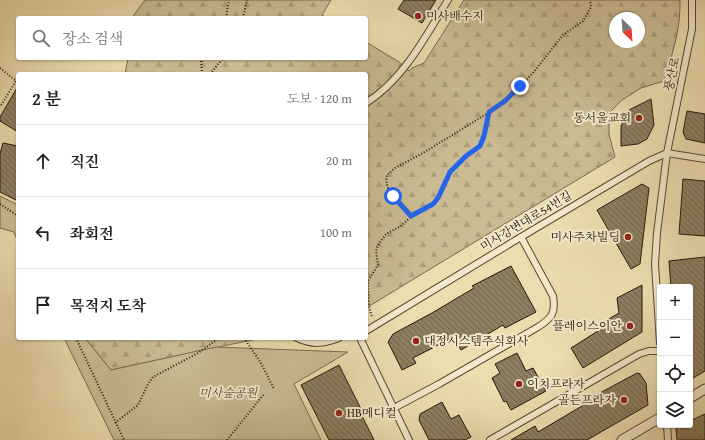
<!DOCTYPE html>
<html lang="ko">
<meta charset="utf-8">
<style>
:root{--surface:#fff;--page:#f6f6f6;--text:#222;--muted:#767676;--line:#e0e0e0}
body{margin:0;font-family:"Gentium Book Plus","Noto Serif KR",serif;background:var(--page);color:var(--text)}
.controls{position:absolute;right:12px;bottom:12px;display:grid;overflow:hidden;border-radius:4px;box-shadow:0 1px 3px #0004}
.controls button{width:36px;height:36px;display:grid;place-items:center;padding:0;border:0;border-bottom:1px solid var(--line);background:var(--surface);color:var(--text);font:20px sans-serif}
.compass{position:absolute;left:609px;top:12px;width:36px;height:36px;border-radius:50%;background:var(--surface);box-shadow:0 1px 3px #0004;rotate:155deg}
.stop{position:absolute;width:12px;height:12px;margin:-9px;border:3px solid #2563eb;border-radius:50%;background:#fff}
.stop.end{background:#2563eb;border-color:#fff;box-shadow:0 1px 4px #0008}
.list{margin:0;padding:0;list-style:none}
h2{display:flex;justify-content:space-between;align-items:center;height:52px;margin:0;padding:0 16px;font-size:17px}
h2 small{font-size:13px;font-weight:400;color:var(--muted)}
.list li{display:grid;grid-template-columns:26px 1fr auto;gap:12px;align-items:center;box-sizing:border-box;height:72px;padding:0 16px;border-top:1px solid var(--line)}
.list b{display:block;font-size:15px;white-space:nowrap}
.list em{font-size:13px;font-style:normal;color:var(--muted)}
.icon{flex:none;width:22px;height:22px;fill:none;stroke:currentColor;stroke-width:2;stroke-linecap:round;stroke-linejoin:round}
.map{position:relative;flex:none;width:705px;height:440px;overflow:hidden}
.search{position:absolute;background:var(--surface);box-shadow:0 1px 3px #0004;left:16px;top:16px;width:352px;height:44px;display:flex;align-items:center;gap:10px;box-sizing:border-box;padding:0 14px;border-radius:4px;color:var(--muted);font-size:15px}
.panel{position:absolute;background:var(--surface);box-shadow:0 1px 3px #0004;left:16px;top:72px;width:352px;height:268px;border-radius:4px}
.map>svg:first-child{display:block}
.forest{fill:url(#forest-firs);stroke:#786950;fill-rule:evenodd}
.park{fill:#cabb93;stroke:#786950}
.building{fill:url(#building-back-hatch);stroke:#25170d}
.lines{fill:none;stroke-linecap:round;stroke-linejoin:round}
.service-casing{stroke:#574835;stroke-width:8}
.pedestrian-casing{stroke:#574835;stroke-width:11}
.path{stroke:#25170d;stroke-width:2;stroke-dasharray:1 2;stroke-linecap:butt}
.service{stroke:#f3e9ca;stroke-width:6}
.pedestrian{stroke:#f3e9ca;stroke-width:9}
.route{stroke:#2563eb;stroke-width:5}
.poi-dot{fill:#8f2418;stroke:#f3e9ca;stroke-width:1.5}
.labels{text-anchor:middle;stroke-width:4;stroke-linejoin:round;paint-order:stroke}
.poi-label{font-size:12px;fill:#25170d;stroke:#f3e9ca;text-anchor:start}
.street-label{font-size:12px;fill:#25170d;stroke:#f3e9ca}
.park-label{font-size:12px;font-style:italic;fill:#574835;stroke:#f3e9ca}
</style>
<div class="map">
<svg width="705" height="440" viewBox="0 0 705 440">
<defs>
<pattern id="forest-firs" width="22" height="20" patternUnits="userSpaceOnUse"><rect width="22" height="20" fill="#cabb93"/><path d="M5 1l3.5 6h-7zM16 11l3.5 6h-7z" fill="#ada07e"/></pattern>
<pattern id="building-back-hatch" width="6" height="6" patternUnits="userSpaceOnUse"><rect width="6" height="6" fill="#8c7e61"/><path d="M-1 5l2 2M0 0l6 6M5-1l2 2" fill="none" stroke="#72664e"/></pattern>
</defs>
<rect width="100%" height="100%" fill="#ecddae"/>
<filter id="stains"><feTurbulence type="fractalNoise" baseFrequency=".005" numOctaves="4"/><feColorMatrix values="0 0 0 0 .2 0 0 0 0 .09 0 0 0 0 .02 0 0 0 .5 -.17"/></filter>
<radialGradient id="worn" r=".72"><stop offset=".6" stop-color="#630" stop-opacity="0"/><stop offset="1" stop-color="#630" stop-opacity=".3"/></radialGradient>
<g class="forest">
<path d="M145,0h186l-9,15 5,3h-194l1,-3z"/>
<path d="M464,0h216c1,28 -8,55 -16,81l-23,7 -19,12 -13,13v21l6,23 -249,151v-234h-241l3,-16h238v-16l33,20 10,9 3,-3 12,-5zM615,18h24v24h-24z"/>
<path d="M85,338h176l-150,32z"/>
</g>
<g class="park">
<path d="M0,196l18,9v37l-4,-10 -14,-4z"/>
<path d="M64,338h21l26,32 105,-23 132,5 -54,32 27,56h-207z"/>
</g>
<g class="building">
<path d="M404,0h32l-14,23 -24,-14z"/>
<path d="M18,86v46l-18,-11v-4z"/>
<path d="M651,99l3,26 -7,14 -9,5 -17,2v-20l8,-16z"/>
<path d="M687,111l18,3v29l-19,-4 -3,-7z"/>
<path d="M3,143l15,3v55l-18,-9v-38z"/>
<path d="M683,179l22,2v55l-26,-2z"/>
<path d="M642,184l7,4 -9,76 -9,5 -34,-59z"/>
<path d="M705,257v114l-15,9v-93h-19l-2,-26z"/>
<path d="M511,266l25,46 -31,16 -2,-3 -42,25 -7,-13 -41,21 3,5 -14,7 -14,-28 5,-8 39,-21 42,-25 -2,-2z"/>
<path d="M642,285v47l-59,36 -12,-20 27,-17 -3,-4 24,-14 -2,-15z"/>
<path d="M517,353l9,18 7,-3 13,23 -35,19 -5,-9 -2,1 -12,-24 8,-5 -5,-9z"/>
<path d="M339,365l25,50 -2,1 12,24h-45l-28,-55z"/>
<path d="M637,373l3,1 6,9 2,22 -61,35h-76l24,-14 3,6 61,-36 -1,-2z"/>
<path d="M442,402l9,17 8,-4 12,22 -6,3h-36l-10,-20 1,-6z"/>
<path d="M705,414v26h-28l-1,-12 6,-3h8v-4z"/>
</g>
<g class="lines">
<defs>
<g id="service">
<path d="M366,103c38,-24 59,-66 82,-103"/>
<path d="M366,331l150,-91 133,-79 18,-8 38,6"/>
<path d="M297,338c16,7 26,6 42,0"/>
<path d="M360,338l49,102"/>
<path d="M660,343l-5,-79 2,-31 10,-80 25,-124v-29"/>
<path d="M394,408l45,-24 99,-57c14,-9 18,-14 15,-31l-32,-59"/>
<path d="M667,425l1,15"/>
<path d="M490,440l149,-86 10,-3h11"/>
</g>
<g id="pedestrian">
<path d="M690,398l15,-9"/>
<path d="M622,440l36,-21"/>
</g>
</defs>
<use href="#service" class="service-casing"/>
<use href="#pedestrian" class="pedestrian-casing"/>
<g class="path">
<path d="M226,18l3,-18"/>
<path d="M243,18l4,-18"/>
<path d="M201,58l1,16"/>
<path d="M0,68l16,13 -16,26"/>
<path d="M210,74l13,-16"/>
<path d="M0,204l18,12"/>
<path d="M411,216c-10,-10 -28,-25 -24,-41l8,-7 28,-15 65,-40"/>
<path d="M372,316c-4,-7 -4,-26 -4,-35l10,-16 -2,-14 2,-6 8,-11 15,-8 13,-12 16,-7 6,-5 14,-29 16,-17 13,-10 5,-10 5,-24 16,-11 28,-28 30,-38 20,-14 8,-14 -1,-7"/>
<path d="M76,338l48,102"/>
<path d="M244,338l17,25 13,26"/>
<path d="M115,423l23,-18 10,-21 5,-7 45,-24 21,-15"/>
<path d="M227,440l37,-46"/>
</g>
<use href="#service" class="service"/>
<use href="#pedestrian" class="pedestrian"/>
</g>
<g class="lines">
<path class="route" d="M393,196l18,20 22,-12 5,-6 12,-26 16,-16 14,-10 4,-10 5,-24 16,-11 15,-15"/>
</g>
<g class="poi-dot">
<circle cx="418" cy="16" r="4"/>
<circle cx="639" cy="118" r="4"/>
<circle cx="628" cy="237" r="4"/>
<circle cx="630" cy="326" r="4"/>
<circle cx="416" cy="341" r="4"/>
<circle cx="519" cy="384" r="4"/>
<circle cx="624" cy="400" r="4"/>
<circle cx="339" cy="413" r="4"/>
</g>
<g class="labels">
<g class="poi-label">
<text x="426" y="20">미사배수지</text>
<text x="631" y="122" text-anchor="end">동서울교회</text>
<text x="620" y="241" text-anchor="end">미사주차빌딩</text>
<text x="622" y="330" text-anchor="end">플레이스이안</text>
<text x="424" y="345">대정시스템주식회사</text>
<text x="527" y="388">이치프라자</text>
<text x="616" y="404" text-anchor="end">골든프라자</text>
<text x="347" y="417">HB메디컬</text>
</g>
<g class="street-label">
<text transform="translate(672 74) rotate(-78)" y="4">풍산로</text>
<text transform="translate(526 221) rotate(-31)" y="4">미사강변대로54번길</text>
</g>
<g class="park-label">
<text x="228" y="397">미사숲공원</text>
</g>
</g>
<rect width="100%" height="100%" filter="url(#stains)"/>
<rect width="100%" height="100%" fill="url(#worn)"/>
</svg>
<div class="controls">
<button>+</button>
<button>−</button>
<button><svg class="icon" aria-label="locate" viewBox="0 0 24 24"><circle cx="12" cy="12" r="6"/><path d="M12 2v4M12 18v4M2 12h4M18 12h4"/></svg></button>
<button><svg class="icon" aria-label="layers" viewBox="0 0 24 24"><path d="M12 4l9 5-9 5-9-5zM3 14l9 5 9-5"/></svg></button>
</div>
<svg class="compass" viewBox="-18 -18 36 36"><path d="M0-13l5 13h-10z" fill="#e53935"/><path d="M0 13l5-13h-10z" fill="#767676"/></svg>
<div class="stop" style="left:393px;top:196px"></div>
<div class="stop end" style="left:520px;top:86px"></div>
<div class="search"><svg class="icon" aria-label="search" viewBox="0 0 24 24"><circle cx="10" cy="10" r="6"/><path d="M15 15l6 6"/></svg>장소 검색</div>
<section class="panel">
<h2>2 분<small>도보 · 120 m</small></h2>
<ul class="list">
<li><svg class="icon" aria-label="ahead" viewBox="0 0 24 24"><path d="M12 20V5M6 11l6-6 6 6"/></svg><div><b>직진</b></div><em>20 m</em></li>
<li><svg class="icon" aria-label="left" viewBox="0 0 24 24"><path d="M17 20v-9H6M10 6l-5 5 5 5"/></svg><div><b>좌회전</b></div><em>100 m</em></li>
<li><svg class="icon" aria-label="arrive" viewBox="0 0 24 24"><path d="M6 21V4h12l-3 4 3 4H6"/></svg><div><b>목적지 도착</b></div></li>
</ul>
</section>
</div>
